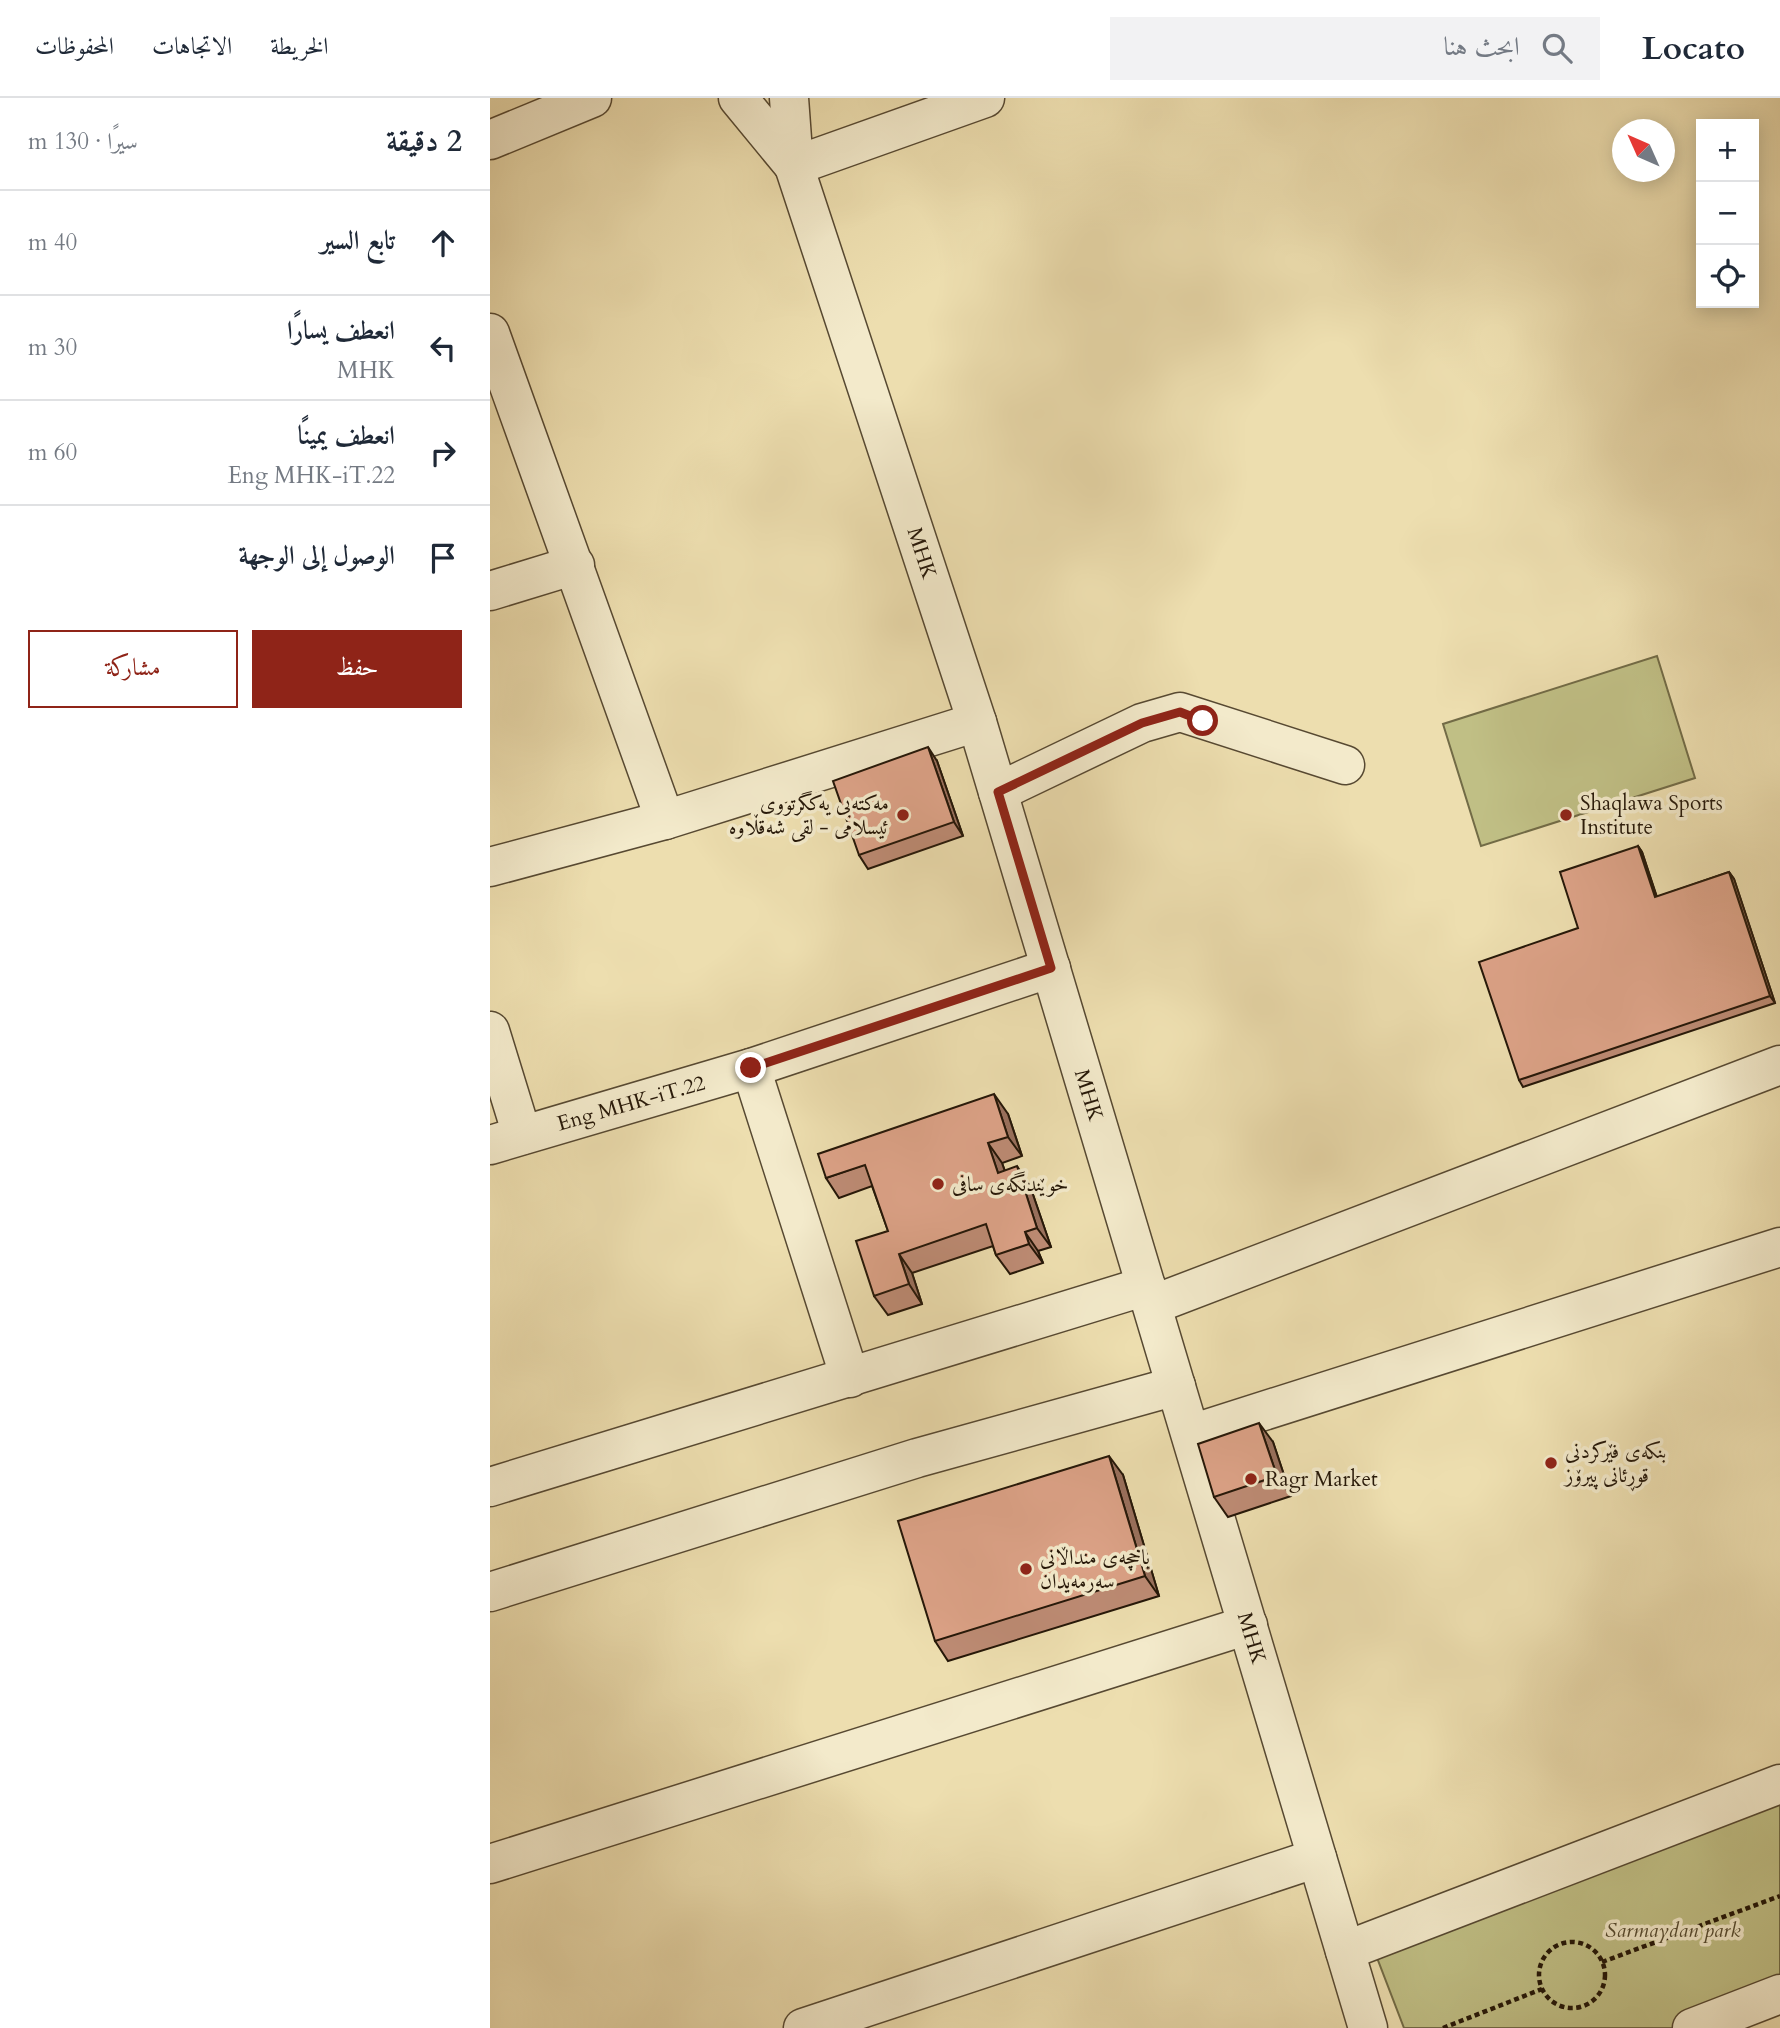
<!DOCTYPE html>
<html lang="ar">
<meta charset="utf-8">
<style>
:root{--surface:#fff;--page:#f2f2f3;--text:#1f2937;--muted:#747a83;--line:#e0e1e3;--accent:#8f2418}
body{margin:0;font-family:Cardo,Amiri,serif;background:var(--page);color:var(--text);direction:rtl}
.controls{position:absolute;right:21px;top:21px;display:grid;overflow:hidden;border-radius:0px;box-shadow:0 4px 18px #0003}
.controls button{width:63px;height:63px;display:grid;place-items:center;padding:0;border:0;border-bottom:2px solid var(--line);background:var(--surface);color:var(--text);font:35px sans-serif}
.compass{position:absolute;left:1122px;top:21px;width:63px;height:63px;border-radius:50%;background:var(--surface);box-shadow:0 4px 18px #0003;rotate:315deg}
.stop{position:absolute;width:21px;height:21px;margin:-16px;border:5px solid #8f2418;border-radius:50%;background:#fff}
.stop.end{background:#8f2418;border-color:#fff;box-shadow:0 2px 7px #0008}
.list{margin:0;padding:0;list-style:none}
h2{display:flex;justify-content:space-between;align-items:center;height:91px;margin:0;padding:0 28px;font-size:30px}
h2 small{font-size:23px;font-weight:400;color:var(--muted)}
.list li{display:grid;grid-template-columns:46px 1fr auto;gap:21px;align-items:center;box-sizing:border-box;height:105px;padding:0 28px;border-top:2px solid var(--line)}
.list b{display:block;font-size:26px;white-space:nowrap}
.list p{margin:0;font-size:23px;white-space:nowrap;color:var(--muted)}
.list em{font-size:23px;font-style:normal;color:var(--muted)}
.actions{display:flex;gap:14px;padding:21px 28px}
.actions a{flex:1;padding:16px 0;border:2px solid var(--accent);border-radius:0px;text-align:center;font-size:24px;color:var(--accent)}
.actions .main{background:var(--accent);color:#fff}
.icon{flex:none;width:38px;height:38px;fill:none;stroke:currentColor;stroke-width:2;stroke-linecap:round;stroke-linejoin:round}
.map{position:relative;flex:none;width:1290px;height:1930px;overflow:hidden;direction:ltr}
header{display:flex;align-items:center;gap:42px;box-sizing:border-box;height:98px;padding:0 35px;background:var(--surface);border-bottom:2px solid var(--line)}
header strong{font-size:33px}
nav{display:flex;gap:38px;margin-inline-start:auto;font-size:24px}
.search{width:490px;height:63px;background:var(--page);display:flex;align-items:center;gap:18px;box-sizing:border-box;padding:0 24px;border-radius:0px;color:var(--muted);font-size:26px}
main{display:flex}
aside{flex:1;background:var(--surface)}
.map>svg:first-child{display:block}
.green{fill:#c0bf85;stroke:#726b46;stroke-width:2}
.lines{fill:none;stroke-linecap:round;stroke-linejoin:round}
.minor-casing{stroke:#574932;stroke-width:41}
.path{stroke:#251708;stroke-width:4.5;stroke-dasharray:5 3.5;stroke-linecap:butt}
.minor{stroke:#f3eacb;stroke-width:38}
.wall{fill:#bd8b74;stroke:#251708;stroke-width:2}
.shaded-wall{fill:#9a715e;stroke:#251708;stroke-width:2}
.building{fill:#dca287;stroke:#251708;stroke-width:2}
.route{stroke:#8f2418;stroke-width:9}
.poi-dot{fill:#8f2418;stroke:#f3eacb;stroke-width:2.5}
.labels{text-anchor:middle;stroke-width:7;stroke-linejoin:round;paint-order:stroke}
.street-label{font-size:21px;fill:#251708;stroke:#f3eacb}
.poi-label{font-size:21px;fill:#251708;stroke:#f3eacb;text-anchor:start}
.park-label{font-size:21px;font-style:italic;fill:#54492e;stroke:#f3eacb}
</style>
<header>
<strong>Locato</strong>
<div class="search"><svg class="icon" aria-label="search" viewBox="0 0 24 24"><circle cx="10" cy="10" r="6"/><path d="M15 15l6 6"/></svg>ابحث هنا</div>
<nav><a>الخريطة</a><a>الاتجاهات</a><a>المحفوظات</a></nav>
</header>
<main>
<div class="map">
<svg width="1290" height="1930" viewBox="0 0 1290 1930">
<rect width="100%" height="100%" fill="#eddeaf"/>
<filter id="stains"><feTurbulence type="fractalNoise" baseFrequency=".00286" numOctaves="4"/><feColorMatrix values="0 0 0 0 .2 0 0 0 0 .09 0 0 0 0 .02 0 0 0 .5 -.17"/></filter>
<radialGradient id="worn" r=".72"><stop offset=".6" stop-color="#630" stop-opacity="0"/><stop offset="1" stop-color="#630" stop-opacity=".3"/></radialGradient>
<g class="green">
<path d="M1167,558l38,122 -214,68 -38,-122z"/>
<path d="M1290,1686v209l-90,35h-286l-33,-86z"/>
</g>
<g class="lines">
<defs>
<g id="minor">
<path d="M248,0l56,68"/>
<path d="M299,0l5,68 183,556 391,1306"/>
<path d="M0,42l102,-42"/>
<path d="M304,68l191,-68"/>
<path d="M0,235l175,487"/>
<path d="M0,493l85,-26"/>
<path d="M508,694l144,-69 38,-11 165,53"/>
<path d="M0,769l175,-47 312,-98"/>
<path d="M0,933l32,104"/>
<path d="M261,970l99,310"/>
<path d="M0,1047l261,-77 300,-100"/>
<path d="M662,1207l628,-240"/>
<path d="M701,1336l589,-187"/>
<path d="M0,1389l656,-201"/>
<path d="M0,1494l427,-134 259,-72"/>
<path d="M0,1766l758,-239"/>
<path d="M855,1853l435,-167"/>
<path d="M313,1930l514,-170"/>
<path d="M1202,1930l88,-34"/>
</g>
</defs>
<use href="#minor" class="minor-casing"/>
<g class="path">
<circle cx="1082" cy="1877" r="33"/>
<path d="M1112,1864l178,-66"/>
<path d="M953,1930l99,-39"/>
</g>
<use href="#minor" class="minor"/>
</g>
<g class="wall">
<path d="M447,663l26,75 -95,33 -9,-14z"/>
<path d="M1148,748l4,6 15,45 72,-25 5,7 41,124 -252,84 -4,-7 59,-152z"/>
<path d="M518,1016l14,42 -20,7 3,8 25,15 21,61 -13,4 5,12 -33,11 -14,-19 -3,-9 -81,27 10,31 -34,11 -14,-19 14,-65 -16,-45 -33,12 -13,-20z"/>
<path d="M783,1344l18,54 -63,21 -14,-20z"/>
<path d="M633,1377l36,121 -211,65 -13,-20z"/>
</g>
<g class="shaded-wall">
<path d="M438,649l9,14 26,75 -9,-14z"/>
<path d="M1148,748l4,6 17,52 -4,-7z"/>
<path d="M1239,774l5,7 41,124 -5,-7z"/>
<path d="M504,996l14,20 14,42 -14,-19z"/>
<path d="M498,1045l14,20 10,29 -14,-19z"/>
<path d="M527,1068l13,20 21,61 -14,-19z"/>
<path d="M535,1134l13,19 5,12 -14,-19z"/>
<path d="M409,1156l13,19 10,31 -13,-20z"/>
<path d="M769,1325l14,19 18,54 -14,-20z"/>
<path d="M619,1358l14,19 36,121 -14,-20z"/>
</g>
<g class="building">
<path d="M438,649l26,75 -95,33 -26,-74z"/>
<path d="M1148,748l17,51 74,-25 41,124 -251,84 -40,-118 99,-34 -18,-56z"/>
<path d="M504,996l14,43 -20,6 10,30 19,-7 20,62 -12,4 4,12 -33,11 -10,-31 -87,30 10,30 -35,12 -18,-55 32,-10 -23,-66 -39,13 -8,-24z"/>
<path d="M769,1325l18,53 -63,21 -16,-53z"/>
<path d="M619,1358l36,120 -210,65 -37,-120z"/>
</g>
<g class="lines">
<path class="route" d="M261,970l300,-100 -53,-176 144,-69 38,-11 23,9"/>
</g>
<g class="poi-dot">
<circle cx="413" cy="717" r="7"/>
<circle cx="1076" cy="717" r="7"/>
<circle cx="448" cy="1086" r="7"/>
<circle cx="1061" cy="1365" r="7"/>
<circle cx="761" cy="1381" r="7"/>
<circle cx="536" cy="1471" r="7"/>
</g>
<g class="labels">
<g class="street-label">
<text transform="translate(432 455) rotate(72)" y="7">MHK</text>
<text transform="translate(599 997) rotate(73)" y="7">MHK</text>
<text transform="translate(141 1005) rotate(-16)" y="7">Eng MHK-iT.22</text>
<text transform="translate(762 1540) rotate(73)" y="7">MHK</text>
</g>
<g class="poi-label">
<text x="399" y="712" text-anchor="end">مەکتەبی یەکگرتووی<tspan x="399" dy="24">ئیسلامی - لقی شەقڵاوە</tspan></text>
<text x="1090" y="712">Shaqlawa Sports<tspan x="1090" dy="24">Institute</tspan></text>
<text x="462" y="1093">خوێندنگەی سافی</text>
<text x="1075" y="1360">بنکەی فێرکردنی<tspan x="1075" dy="24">قوڕئانی پیرۆز</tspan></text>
<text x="775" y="1388">Ragr Market</text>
<text x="550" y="1466">باخچەی منداڵانی<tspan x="550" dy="24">سەرمەیدان</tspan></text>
</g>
<g class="park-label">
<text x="1183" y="1839">Sarmaydan park</text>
</g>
</g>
<rect width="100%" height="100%" filter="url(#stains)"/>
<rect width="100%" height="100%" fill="url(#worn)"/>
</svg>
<div class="controls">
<button>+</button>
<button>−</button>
<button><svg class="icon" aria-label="locate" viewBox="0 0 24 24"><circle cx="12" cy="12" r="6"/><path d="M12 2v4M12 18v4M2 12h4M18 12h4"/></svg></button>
</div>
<svg class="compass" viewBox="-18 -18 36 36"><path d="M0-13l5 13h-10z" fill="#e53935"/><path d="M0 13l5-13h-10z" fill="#747a83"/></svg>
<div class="stop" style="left:713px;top:623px"></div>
<div class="stop end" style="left:261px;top:970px"></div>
</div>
<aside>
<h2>2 دقيقة<small>سيرًا · 130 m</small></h2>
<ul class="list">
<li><svg class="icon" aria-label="ahead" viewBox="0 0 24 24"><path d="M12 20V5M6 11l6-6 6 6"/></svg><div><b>تابع السير</b></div><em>40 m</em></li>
<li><svg class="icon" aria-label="left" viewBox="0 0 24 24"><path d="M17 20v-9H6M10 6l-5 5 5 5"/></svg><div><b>انعطف يسارًا</b><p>MHK</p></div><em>30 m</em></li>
<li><svg class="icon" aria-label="right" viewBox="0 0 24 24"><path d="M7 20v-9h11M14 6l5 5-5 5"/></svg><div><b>انعطف يمينًا</b><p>Eng MHK-iT.22</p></div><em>60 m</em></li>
<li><svg class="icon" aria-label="arrive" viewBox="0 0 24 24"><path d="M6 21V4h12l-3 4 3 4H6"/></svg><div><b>الوصول إلى الوجهة</b></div></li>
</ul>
<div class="actions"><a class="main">حفظ</a><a>مشاركة</a></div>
</aside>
</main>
